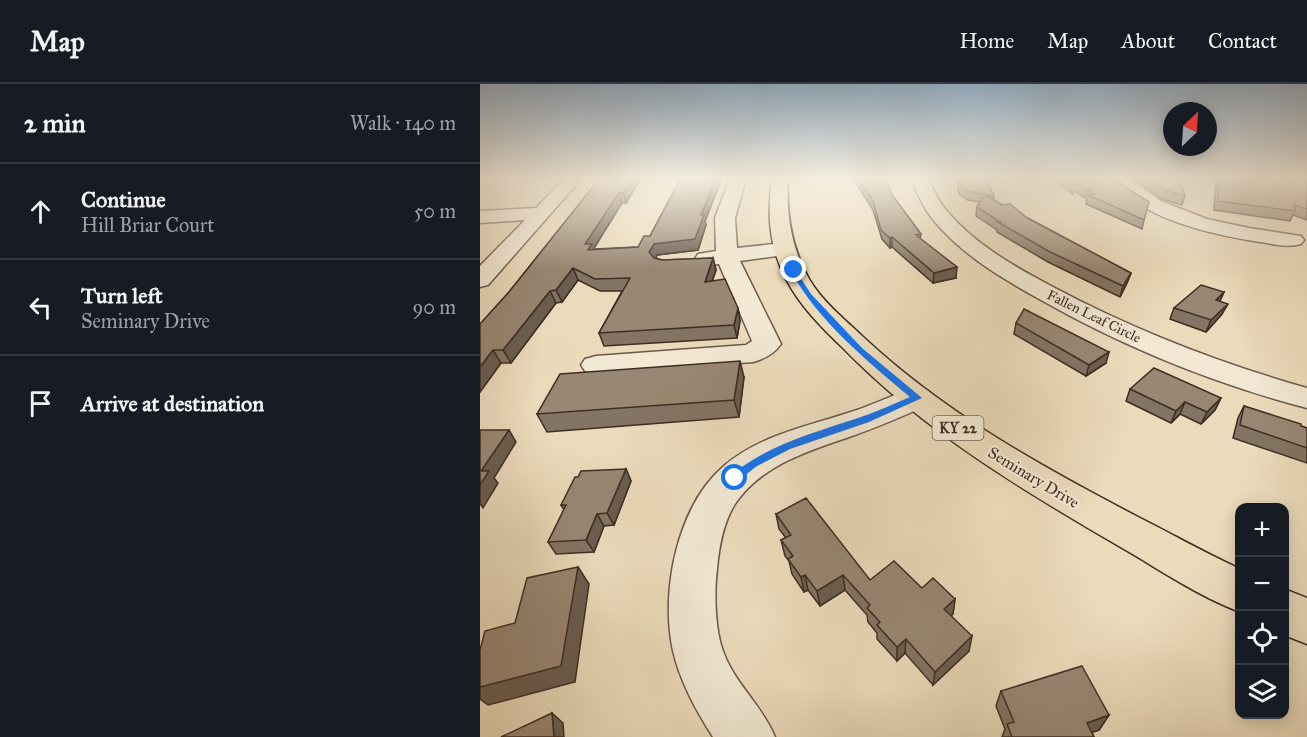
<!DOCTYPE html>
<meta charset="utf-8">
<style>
:root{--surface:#171b24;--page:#242831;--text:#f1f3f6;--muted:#9ea1a6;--line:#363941}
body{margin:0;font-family:"IM FELL Great Primer",serif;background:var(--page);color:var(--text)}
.controls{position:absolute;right:18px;bottom:18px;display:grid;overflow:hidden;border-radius:12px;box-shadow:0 3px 15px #0003}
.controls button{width:54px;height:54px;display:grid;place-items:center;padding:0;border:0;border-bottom:2px solid var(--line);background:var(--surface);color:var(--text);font:30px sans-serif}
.compass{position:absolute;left:683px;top:18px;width:54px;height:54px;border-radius:50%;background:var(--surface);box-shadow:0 3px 15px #0003;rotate:25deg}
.stop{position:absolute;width:18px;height:18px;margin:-14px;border:4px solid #1a73e8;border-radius:50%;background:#fff}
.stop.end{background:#1a73e8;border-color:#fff;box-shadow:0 2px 6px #0008}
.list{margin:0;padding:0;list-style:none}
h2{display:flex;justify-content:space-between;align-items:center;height:78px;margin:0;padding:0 24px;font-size:26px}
h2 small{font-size:20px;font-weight:400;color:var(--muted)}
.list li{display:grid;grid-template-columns:39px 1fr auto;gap:18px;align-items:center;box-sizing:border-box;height:96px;padding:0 24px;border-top:2px solid var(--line)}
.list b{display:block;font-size:22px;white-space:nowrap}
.list p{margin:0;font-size:20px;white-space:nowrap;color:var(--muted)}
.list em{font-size:20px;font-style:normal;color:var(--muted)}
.icon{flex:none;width:33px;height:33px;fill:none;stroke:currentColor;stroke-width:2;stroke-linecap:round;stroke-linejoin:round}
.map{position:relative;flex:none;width:827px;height:653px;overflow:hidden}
header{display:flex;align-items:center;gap:36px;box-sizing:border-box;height:84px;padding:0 30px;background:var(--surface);border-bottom:2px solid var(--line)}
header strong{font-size:28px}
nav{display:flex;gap:33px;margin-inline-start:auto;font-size:21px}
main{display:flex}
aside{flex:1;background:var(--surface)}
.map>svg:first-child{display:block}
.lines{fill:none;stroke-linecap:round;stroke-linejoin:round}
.minor-casing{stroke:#6a584a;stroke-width:3}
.major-casing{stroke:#3f2d24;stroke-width:3}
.minor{fill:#f2e8d3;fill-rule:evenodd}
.major{fill:#ebdbbb;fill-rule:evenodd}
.wall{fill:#837463;stroke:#3f2d24;stroke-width:1.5}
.shaded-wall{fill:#6a5e50;stroke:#3f2d24;stroke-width:1.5}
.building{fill:#988773;stroke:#3f2d24;stroke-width:1.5}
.route{fill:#1a73e8}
.labels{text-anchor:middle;stroke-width:4.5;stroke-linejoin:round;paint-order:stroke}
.far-street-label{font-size:14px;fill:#3f2d24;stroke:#f2e8d3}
.shield{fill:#f2e8d3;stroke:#756558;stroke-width:1.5}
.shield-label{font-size:15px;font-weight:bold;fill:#3f2d24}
.street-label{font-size:16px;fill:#3f2d24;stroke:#f2e8d3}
</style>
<header>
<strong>Map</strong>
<nav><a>Home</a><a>Map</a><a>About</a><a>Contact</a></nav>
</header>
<main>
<aside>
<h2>2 min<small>Walk · 140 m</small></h2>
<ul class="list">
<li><svg class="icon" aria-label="ahead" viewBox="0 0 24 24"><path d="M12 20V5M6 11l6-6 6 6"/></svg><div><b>Continue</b><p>Hill Briar Court</p></div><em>50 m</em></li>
<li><svg class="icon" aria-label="left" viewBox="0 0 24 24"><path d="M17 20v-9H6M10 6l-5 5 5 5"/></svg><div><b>Turn left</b><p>Seminary Drive</p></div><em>90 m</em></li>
<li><svg class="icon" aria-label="arrive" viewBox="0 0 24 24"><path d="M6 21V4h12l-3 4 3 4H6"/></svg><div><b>Arrive at destination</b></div></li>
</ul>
</aside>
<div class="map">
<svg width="827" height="653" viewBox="0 0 827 653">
<rect width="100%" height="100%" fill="#ebdbbb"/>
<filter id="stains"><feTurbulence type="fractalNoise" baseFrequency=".00333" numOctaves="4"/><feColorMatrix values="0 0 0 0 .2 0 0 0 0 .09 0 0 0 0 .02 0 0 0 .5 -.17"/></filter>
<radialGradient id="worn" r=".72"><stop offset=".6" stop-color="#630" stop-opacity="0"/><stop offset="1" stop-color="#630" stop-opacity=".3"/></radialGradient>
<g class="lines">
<defs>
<g id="minor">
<path d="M85,94h17l-94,107 -8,2v-21l45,-46 -45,3v-12l56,-3z"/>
<path d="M250,94h16l-11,40 2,30 47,-5 8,1 3,5 -3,5 -52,7 41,83c-7,10 -17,15 -28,18l-157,12 -11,-3 -4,-6 4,-6 11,-3 150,-11 6,-4 -33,-77 -13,2 -8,-2 -3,-5 3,-5 18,-3 -1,-33z"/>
<path d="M432,94h16c5,11 10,23 18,32 28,34 69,57 107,77 81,43 166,76 254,101v20c-92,-24 -183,-61 -266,-108 -38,-21 -77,-44 -106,-78 -11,-13 -18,-28 -23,-44z"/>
<path d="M630,94h18l33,23 46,18 42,9 52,8 3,4 -3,4c-13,4 -27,0 -41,-2 -46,-7 -121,-23 -150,-64z"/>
<path d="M437,304l11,3 5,7 -5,7c-25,11 -50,22 -76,31 -43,15 -90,28 -117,68 -12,19 -16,43 -18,65 -3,23 -2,61 6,82 11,32 39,54 52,86h-62c-17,-26 -33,-56 -40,-86 -13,-59 4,-145 51,-185 37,-32 89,-41 133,-56 20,-7 40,-17 60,-22z"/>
</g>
<g id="major">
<path d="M292,94h16c-2,36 3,69 21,101 13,22 34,39 52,56 82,77 179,131 277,182 34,17 67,36 102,52v43c-42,-16 -78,-41 -116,-63 -100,-58 -199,-117 -280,-200 -22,-21 -44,-43 -58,-70 -17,-32 -19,-65 -14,-101z"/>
<path d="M804,505l23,9v46l-23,-9z"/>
</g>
</defs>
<use href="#minor" class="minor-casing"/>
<use href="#major" class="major-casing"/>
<use href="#minor" class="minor"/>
<use href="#major" class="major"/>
</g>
<g class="wall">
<path d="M120,94h41l-15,25h-4l-28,45 1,1 43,-2 12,-11 31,-58h41l-17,43 1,4 -8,25 -41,5 -1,3 6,2 51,-2 3,12 -4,11 26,27 2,13 -3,17 -133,8 -5,-13 23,-42h-22l-22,-11 -16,22 -6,1 -45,60h-10l-21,29v-68l29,-32z"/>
<path d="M373,94h32l7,17 29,39 -1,5 36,39 -23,5 -41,-36 -2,1 -8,-9 -9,-29z"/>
<path d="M476,94h29l9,18v4l137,73 -4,10 -7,14 -72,-35 -51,-30v-2l-21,-14 1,-9 3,-5 -13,-2 -8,-6z"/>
<path d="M573,94h63l28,42 -2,9 -56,-25 1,-5 -13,-8 -1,3 -20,-15z"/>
<path d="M653,94h46l6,18 -3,9 -20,-6z"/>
<path d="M736,94h91v42l-14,-5 -3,6 -76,-11z"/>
<path d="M744,208l-4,9 2,13 -16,18 -36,-13 4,-11z"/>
<path d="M536,239l90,40 -20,13 -72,-42z"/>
<path d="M264,293l-5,40 -192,15 -10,-18z"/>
<path d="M650,305l91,9 -6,12 -14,14 -21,-10 -9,9 -45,-22z"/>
<path d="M764,322l63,22v35l-74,-25 5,-20z"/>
<path d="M146,385l5,12 -17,44 -10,1 -10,26 -38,2 -8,-12 16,-32 -3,-5z"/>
<path d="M296,430l94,66 52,8 33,11 -2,15 -2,2 18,35 -36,34 -28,-32 -8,8 -20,-22v-6l-9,-11 -1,-7 -22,-25 -25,16 -12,-16 -4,2 -12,-18 -3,-13 -4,-5 -4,-16 5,-2 -7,-9z"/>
<path d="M521,607l108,24 -10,15 -7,2 2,5h-92l3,-8 -9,-23z"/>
</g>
<g class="shaded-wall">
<path d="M152,94h9l-15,25 -3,-10z"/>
<path d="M236,94h6l-17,43 1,4 -8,25 -41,5 -4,8 -4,-11 5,-8 47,-29z"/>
<path d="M139,109l3,10 -28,45 3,7 -5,6 -7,-17z"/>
<path d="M412,153v10l-2,1v-10z"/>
<path d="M233,174l3,12 -8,24 -3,-12z"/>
<path d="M477,183l-1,11 -23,5 1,-10z"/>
<path d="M93,184l5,12 -16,22 -6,-12z"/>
<path d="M651,189l-4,10 -7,14 3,-11z"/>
<path d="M70,207l6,12 -45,60 -8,-13z"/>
<path d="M744,208l-5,11 -3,-3z"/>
<path d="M748,220l-6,10 -16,18 5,-12z"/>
<path d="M258,224l2,13 -3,17 -3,-13z"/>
<path d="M13,266l8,13 -21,29v-25z"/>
<path d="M629,268l-3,11 -20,13 3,-11z"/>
<path d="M260,277l4,16 -5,40 -5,-17z"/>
<path d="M741,314l-6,12 -14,14 6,-12z"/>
<path d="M705,318l-5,12 -9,9 5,-12z"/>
<path d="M29,346l7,12 -22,36 4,5 -15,25 -3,-4v-19l1,-14z"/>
<path d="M146,385l5,12 -17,44 -7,-12z"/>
<path d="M117,430l7,12 -10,26 -8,-12z"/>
<path d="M98,483l11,17 -14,98 -87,23 -8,-6v-12z"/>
<path d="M325,491l3,15 -4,2 -3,-15z"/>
<path d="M363,491l2,15 -25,16 -3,-15z"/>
<path d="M475,515l-2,15 -11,10 2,-15z"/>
<path d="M492,552l-3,15 -36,34 2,-13z"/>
<path d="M426,555l-1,14 -8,8v-14z"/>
<path d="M72,629l11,10 1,14h-10z"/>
<path d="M629,631l-10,15 -21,7 9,-14z"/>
</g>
<g class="building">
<path d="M120,94h32l-9,15h-4l-34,51h7l-4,6 50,-3 6,-11h6l31,-58h35l-15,37h3l-9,24 -41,5 -5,8 5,6 8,2 51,-2 -8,24 20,-3 13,29 -4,17 -135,8 31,-55 -35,1 -22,-11 -17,22 -6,1 -47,59h-10l-13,17v-43l29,-32z"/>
<path d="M378,94h27l7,17 29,39 -5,1 41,32 -23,6 -42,-36 -2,1 -9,-8 -8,-29z"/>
<path d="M479,94h26l9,18 -27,-5 -7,-6z"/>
<path d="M584,94h52l8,8 25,16 -5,18 -56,-25 7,-1 -19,-11 -1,3z"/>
<path d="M666,94h33l6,18 -20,-6z"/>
<path d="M738,94h89v31l-13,-4 1,6 -77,-10z"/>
<path d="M505,111l17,10 8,-1 17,14 104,55 -8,13 -73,-34 -52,-30h2l-23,-15z"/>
<path d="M721,201l23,7 -8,8 12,4 -17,16 -37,-12z"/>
<path d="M544,225l85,43 -20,13 -73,-42z"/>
<path d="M260,277l-6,39 -197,14 23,-40z"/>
<path d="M674,284l67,30 -14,14 -22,-10 -9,9 -46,-22z"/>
<path d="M764,322l57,18v2l6,2v20l-67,-23z"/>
<path d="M0,346h29l-28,41h8l-9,14z"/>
<path d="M146,385l-19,44 -10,1 -11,26 -38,2 18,-37h-5l14,-28h3l3,-6z"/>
<path d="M326,414l64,82 24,-19 28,27 11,-10 22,21 -11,10 28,27 -37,36 -29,-33 -9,8 -20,-22 3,-3 -13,-14 3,-3 -27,-30 -26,16 -12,-16 -4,2 -13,-18 5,-3 -12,-16 10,-5 -15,-21z"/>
<path d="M98,483l-17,99 -81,21v-37l5,-19 30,-8 12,-45z"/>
<path d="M602,582l27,49 -22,8 7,14h-82l-5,-13 7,-2 -13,-31z"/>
<path d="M72,629l2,24h-53z"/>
</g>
<linearGradient id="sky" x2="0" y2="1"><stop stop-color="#92acc2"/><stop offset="0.51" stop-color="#f6efe0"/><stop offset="1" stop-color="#f6efe0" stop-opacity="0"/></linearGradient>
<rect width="827" height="185" fill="url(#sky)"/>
<path class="route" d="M314,184l17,26 51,54 60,50 -53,24 -79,27 -33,17 -22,17 -6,-5 2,-3c37,-30 82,-42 127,-57 18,-6 35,-14 52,-21 -45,-38 -91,-75 -120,-127z"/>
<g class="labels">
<g class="far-street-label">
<text transform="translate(614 232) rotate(26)" y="5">Fallen Leaf Circle</text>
</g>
<rect class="shield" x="452.5" y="332" width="51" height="24" rx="4.5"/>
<g class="shield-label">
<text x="478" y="349">KY 22</text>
</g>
<g class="street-label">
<text transform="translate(554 393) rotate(31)" y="6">Seminary Drive</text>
</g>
</g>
<rect width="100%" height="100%" filter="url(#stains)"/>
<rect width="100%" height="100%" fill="url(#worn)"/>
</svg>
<div class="controls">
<button>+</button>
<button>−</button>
<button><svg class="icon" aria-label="locate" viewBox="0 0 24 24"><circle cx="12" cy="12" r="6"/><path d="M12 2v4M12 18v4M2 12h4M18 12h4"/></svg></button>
<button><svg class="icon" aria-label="layers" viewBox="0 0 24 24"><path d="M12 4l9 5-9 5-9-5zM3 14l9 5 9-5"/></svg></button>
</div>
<svg class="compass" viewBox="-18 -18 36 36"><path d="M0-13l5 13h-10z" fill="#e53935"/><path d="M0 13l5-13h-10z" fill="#9ea1a6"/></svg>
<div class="stop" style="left:255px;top:394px"></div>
<div class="stop end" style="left:314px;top:186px"></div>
</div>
</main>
